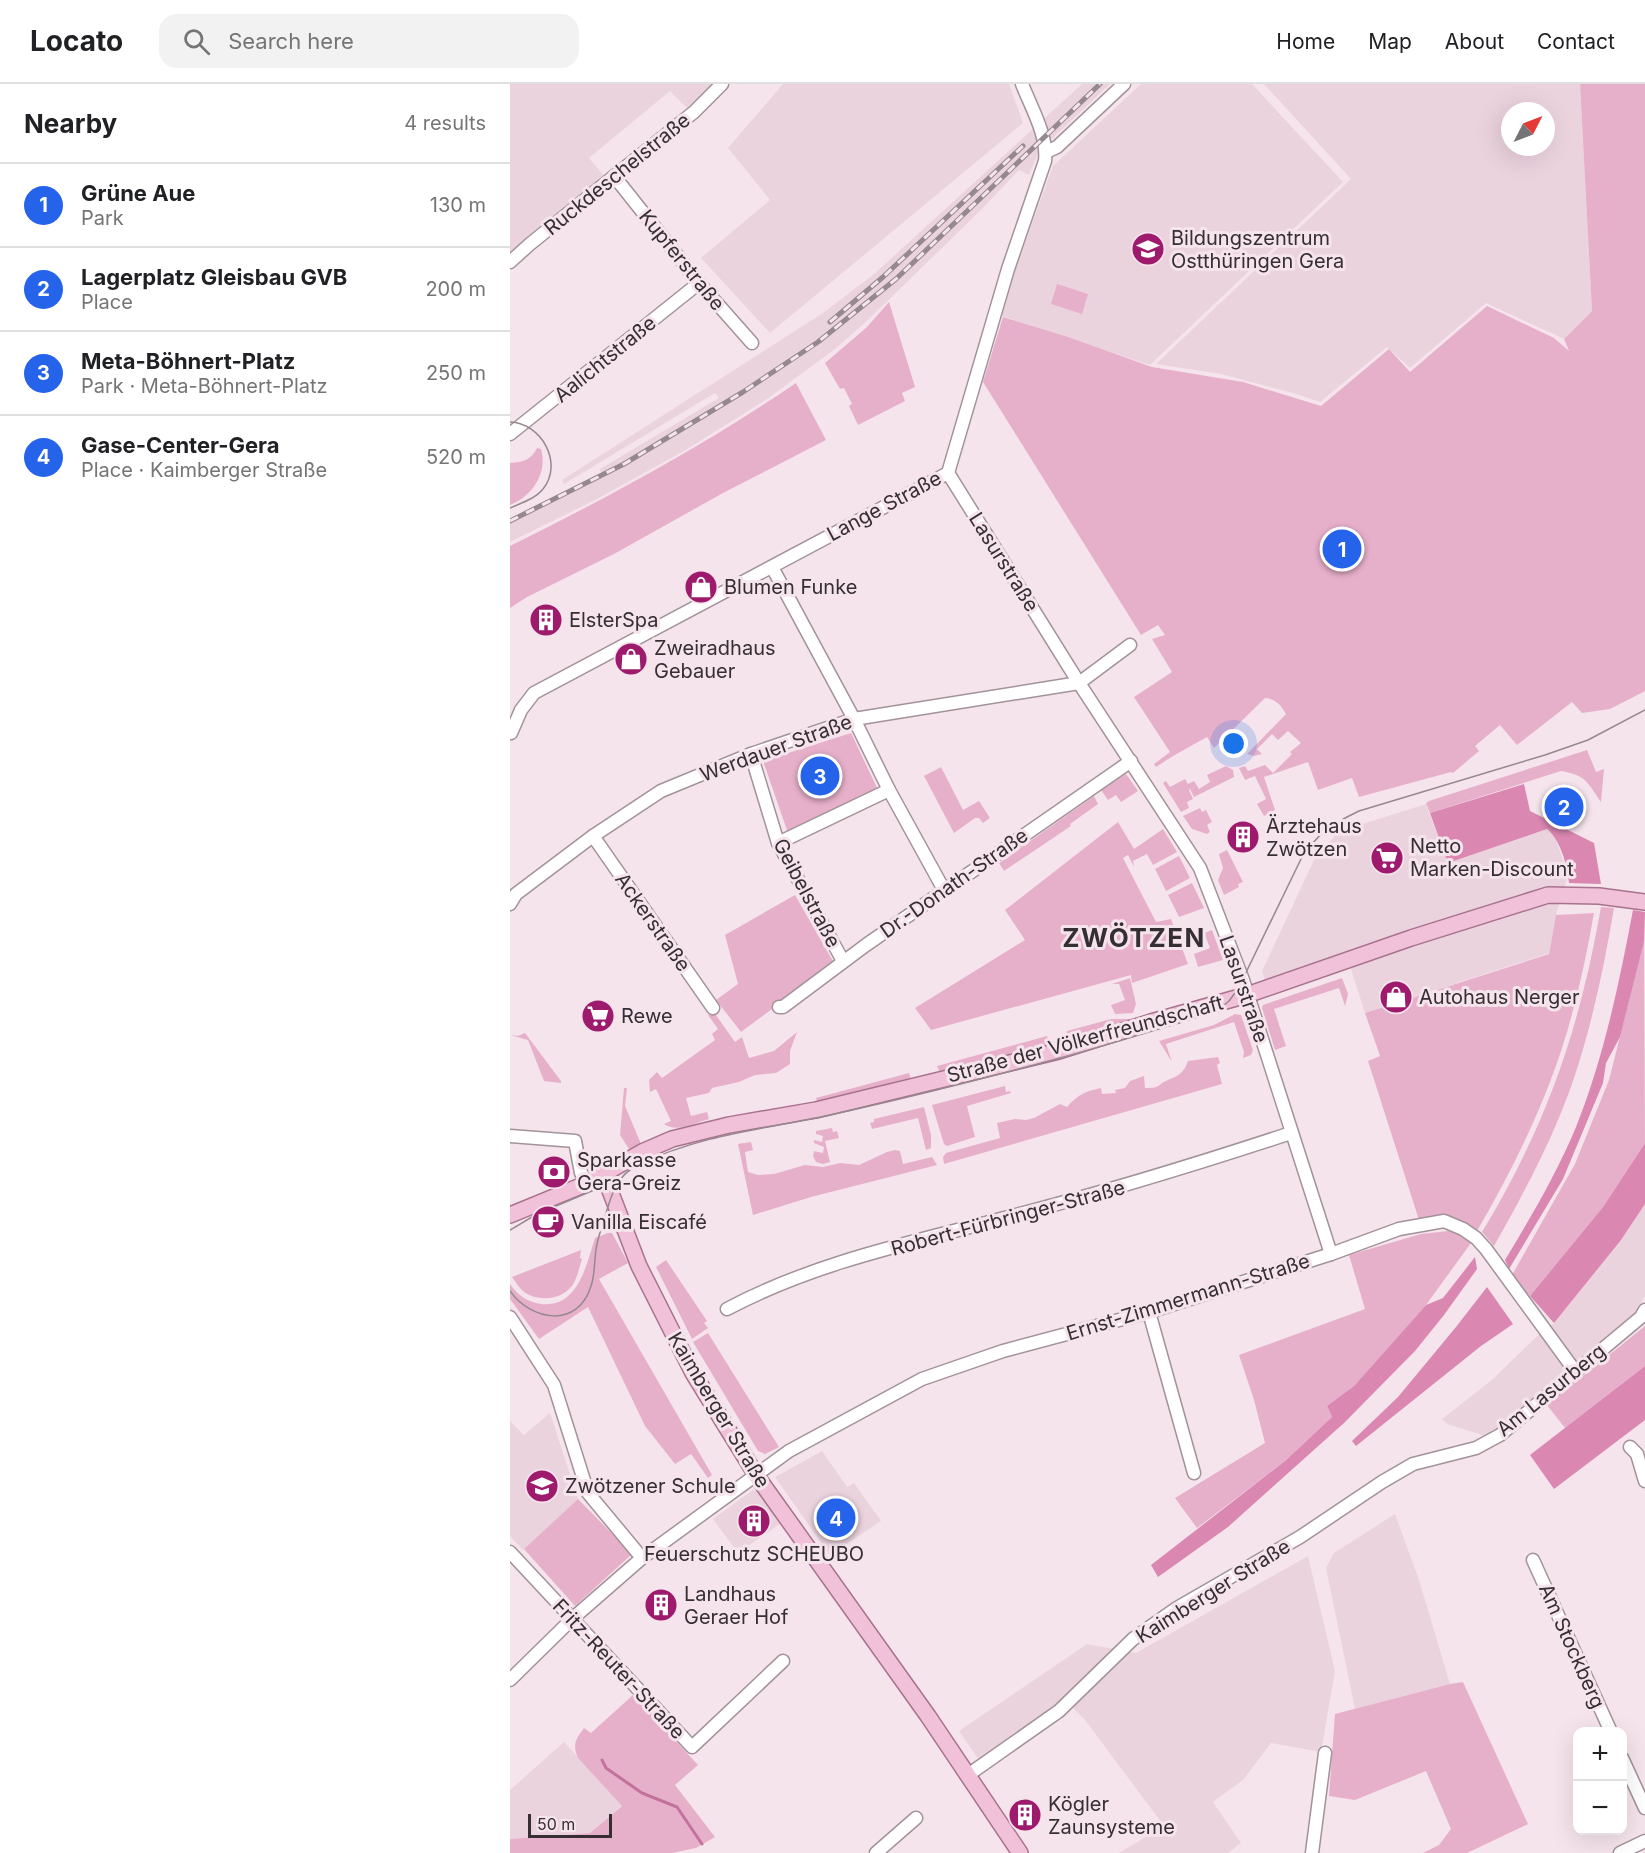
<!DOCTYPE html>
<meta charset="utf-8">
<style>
:root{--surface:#fff;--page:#f2f2f2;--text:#202124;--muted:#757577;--line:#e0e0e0;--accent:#2563eb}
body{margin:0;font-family:Inter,sans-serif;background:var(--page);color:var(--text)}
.controls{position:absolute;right:18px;bottom:18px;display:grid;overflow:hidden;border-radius:12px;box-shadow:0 6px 24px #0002}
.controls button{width:54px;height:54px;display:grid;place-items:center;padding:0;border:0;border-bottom:2px solid var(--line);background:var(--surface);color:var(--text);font:30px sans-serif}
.compass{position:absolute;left:991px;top:18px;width:54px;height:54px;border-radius:50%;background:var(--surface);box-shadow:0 6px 24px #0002;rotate:48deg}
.scale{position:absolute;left:18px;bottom:15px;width:84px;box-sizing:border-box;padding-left:6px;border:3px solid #352e32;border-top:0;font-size:16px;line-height:21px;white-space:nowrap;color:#352e32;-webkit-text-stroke:4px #f6e4ec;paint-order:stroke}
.you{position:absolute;left:724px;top:660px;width:21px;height:21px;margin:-15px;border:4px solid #fff;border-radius:50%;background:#1a73e8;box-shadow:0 0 0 9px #1a73e833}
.badge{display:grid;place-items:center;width:39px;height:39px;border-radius:50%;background:var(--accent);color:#fff;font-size:20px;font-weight:700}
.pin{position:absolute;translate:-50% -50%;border:3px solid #fff;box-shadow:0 2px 6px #0006}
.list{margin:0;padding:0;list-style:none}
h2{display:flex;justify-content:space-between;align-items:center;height:78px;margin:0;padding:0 24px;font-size:26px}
h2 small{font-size:20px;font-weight:400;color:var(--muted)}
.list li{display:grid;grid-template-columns:39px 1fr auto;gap:18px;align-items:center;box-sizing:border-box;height:84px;padding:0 24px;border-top:2px solid var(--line)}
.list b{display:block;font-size:22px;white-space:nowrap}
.list p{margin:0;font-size:20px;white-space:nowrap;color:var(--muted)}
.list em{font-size:20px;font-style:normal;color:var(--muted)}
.icon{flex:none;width:33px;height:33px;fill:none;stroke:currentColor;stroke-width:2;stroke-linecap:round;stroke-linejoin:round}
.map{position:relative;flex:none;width:1135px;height:1769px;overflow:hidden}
header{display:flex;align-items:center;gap:36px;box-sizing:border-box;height:84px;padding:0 30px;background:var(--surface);border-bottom:2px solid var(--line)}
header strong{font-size:28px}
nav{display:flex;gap:33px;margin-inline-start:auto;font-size:21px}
.search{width:420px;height:54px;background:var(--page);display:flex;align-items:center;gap:15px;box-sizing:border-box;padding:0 21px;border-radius:18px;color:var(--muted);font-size:22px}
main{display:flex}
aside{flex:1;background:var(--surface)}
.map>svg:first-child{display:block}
.built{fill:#ebd3de;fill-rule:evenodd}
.green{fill:#e7b0ca}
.forest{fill:#da87b1}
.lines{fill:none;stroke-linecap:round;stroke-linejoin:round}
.stream{stroke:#c3729c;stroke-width:3}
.minor-casing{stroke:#a29299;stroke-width:15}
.major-casing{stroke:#a8728e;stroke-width:18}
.minor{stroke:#fff;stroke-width:12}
.major{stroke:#f0c1d9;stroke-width:15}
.tram{stroke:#95888e;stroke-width:1.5}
.rail-casing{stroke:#95888e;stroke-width:5}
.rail{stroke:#f6e4ec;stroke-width:3;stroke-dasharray:9;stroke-linecap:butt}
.labels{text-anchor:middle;stroke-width:6;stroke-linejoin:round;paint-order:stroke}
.street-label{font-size:20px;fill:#352e32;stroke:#f6e4ec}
.poi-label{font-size:20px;fill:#352e32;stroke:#f6e4ec;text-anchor:start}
.district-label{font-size:26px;font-weight:bold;letter-spacing:1.5px;fill:#352e32;stroke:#f6e4ec}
</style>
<header>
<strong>Locato</strong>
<div class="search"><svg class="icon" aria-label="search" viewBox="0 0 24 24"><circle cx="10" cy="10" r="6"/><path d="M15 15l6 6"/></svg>Search here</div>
<nav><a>Home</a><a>Map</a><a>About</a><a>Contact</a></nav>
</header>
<main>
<aside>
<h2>Nearby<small>4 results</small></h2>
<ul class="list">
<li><span class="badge">1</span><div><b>Grüne Aue</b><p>Park</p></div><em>130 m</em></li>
<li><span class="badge">2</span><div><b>Lagerplatz Gleisbau GVB</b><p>Place</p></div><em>200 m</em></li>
<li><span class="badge">3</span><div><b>Meta-Böhnert-Platz</b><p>Park · Meta-Böhnert-Platz</p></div><em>250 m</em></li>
<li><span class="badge">4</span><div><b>Gase-Center-Gera</b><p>Place · Kaimberger Straße</p></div><em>520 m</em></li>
</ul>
</aside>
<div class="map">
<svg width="1135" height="1769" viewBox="0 0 1135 1769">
<rect width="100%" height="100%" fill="#f6e4ec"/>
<g class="built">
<path d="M0,0h203l-26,24 -17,-17 -81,67 15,18 -75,59 -19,19z"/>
<path d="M273,0h226l14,39 -253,210 -69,-75 69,-58 -42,-52z"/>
<path d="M572,0h28l-71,67 -10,24 -10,-5 -38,40 -114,111 -32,28 -68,50 -83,52 -87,48 -87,43v-23l91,-46 -1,-4 119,-71 -4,-5 -151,91 -2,-4 261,-167 50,-38z"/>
<path d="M631,0h111l91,98 -193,183 -151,-50 54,-149z"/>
<path d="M754,0h316l12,227 -28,28 -78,-36 -76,65 -23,-21 -67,55 -27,-9 -72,-19 -65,-10 195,-185zM1000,27h36v36h-36z"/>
<path d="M916,720l22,59 99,-34 7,5 14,41 -12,40 -7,38 -184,60 -18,-56 -81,27 -4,-13 52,-111 11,-14 15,-15z"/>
<path d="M1135,1120v92l-13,23 -69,54 -56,50 -22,13 -38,-12 -5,-5 51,-40 42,-41 19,-15 67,-83z"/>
<path d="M40,1329l28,86 -55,51 -13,-14v-115l14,14z"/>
<path d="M312,1367l25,36 7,-4 27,38 -51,34 -55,-78z"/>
<path d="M243,1406l5,2 22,32 -42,29 -25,-34z"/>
<path d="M885,1430l24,66 31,104 -95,25 -29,-141 8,-15z"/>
<path d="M798,1472l27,115 -14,81 -50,-9 -28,37 -30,22 28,41 -13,10h-109l45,-27 -79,-106 -19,-19 -87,59 -20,-29 128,-87 49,9z"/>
<path d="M54,1658l58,63 -32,28 -80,6v-49z"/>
</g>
<g class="green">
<path d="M1070,0h65v607l-35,18 -28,4 -10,-11 -55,43 -17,-20 -25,21 4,5 -26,22 -2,-1 -92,25 -7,-19 -34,12 -10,-28 -44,15 11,33 -11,6 -7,-12 9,-5 -11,-23 -10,4 -6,-12 6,-2 3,5 17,-6 8,8 19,-19 -2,-2 11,-9 -13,-12 -10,9 -6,-6 -15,15 5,5 -8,2 -7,-2 39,-40c-5,-9 -10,-15 -21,-16l-51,50 -7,-11 -34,19 -17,11 -2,-3 16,-12 -36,-55 38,-25 -20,-33 13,-4 -7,-10 -17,10 -158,-253 20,-65 65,20 84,30 91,15 78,24 68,-57 21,23 77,-66 67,32 15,13 -5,-12 28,-28z"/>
<path d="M547,200l31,10 -6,20 -31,-10z"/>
<path d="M379,218l26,85 -13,6 3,8 -47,24 -9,-19 3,-2 -8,-16 -4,1 -15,-26 41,-35z"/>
<path d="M286,299l30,57 -103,53 -109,61 -87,43 -17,11v-62c99,-49 195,-101 286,-163z"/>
<path d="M27,364l4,1c7,25 -9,47 -31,56v-42c13,-1 21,-3 27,-15z"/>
<path d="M341,649l28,59 -91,41 -25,-72z"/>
<path d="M1077,666l9,22 8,-3 -3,33c-14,-20 -15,-27 -40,-31l-131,42 -4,-10 3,-2z"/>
<path d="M716,682l7,4 1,7 -40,20 -4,-8 -1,1 4,9 -6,3 2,6 -8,4 -18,-29 3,-2 4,6 15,-8 3,5 6,-3 5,8 11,-7 -3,-7z"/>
<path d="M431,683l22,43 16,-9 11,17 -7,5 -4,-5h-4l-21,15 -30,-57z"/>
<path d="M616,690l12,17 -17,11 -5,-7 -8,5 -7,-10z"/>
<path d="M584,712l4,8 -28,20 1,2 -67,45 -5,-8z"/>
<path d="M690,724l2,4 4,-2 6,12 -5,3 3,7 -3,2 -15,-5 -9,-13z"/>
<path d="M608,738l16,27 29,-20 14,23 -24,13 -6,-11 -14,7 1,6 -6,-12 -5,3 33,64 15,-3 17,45 -56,19 -1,-8 -200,55 -16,-22 110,-68 -20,-30z"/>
<path d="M717,766l16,32 -5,2 1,3 -15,8 -6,-15 5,-12 -4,-14z"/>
<path d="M669,772l11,22 -24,13 -11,-22z"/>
<path d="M682,799l12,25 -25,9 -11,-22z"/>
<path d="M285,811l39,68 -93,69 -25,-32 22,-16 -13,-49z"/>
<path d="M1091,823l13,1c-10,59 -22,117 -41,173 -20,58 -49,112 -79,165l-12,-14c46,-75 81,-157 102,-244 7,-27 12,-54 17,-81z"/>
<path d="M1084,829c-10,57 -23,115 -44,169 -20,52 -45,101 -73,149 -22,-14 -33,-15 -58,-11l-51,-159 12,-5 -15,-43 184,-59 7,-39z"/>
<path d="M702,846l11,30 -25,7 -4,-13 16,-6 -6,-15z"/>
<path d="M1134,858l1,201 -42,64 -73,89 -18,-21 63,-111 34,-84z"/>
<path d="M620,894l6,26 -3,9 -18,1 -4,-9 14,-5 -6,-16h-7z"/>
<path d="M832,894l6,16 -3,12 -6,-18 -65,21 12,37 -11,4 -13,-42 1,-3z"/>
<path d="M203,927l22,31 7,-5 7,21 25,-7 23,-19 -7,19v13l-14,9 -21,2 -16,7 -27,6 -3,5 -23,5 5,18 16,-4 2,7c-14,4 -32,14 -45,5l7,-3 -15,-32 -6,3 -1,-12 8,-8 5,6 53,-38 -3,-6 6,-5 -10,-14z"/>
<path d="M725,930l6,1 12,35 -2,5 -8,3 1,-6 -10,-30 -68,22 6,18 -13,-21 55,-16z"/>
<path d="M601,935h20l1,3 -66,19 1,-10z"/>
<path d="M15,949l36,48v2l-17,-2 -16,-41 -18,-5 8,1z"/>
<path d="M537,952l3,9 -46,13 -64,15 -3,-7z"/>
<path d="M708,973l2,6 -3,2 5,19 -278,80 -1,-7 3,-4 54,-15 -3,-15 18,-4 11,1 8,-2 26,-14 7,3c12,-13 17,-15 34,-19l1,6 14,-1 -1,-3 10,-2 5,-7 14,-5 1,12c17,0 11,-3 23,-8 10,-4 16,-7 20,-19z"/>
<path d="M399,989l2,6 -93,25 -2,-6z"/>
<path d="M495,1002l1,6 4,-1 1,2 -44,13 8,31 -28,9 -3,-2 -12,-39z"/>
<path d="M114,1004h3l-2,18 16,38 -12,5 -9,-14z"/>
<path d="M414,1023l7,28v13l-5,2 -8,-32 -46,11 -2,-6 4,-1v-3z"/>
<path d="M322,1044l1,4 4,-1 2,7 -14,3 5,21 -7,2 -7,-2 -3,-6 1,-5 9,2 1,-6 -10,-4v-3l8,2 1,-6 -7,-2v-3z"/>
<path d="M241,1058l2,8 -8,2 3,20 10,3 16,-1 31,-9 18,2 17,-4 19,2 28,-13 8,-2 5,1 3,13 29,-7 5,8 -126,32 -58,18 -15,-71z"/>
<path d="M938,1147l13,4 10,8 -45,62 -72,81 -27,20 5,11 -47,44 -88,67 -22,-30 90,-55 -11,-43 -15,-45 126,-46 -16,-54 72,-21z"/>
<path d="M98,1149h4l16,30 -29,16 113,196 -4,3 -17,-24 -16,10 -30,-38 -57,-119 -49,32 -29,-40v-15c8,11 17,18 31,20 37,4 45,-38 54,-66z"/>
<path d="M71,1166l-1,8 2,1c-3,9 -5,20 -10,27 -11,14 -34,16 -48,6 -5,-4 -8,-10 -12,-15z"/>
<path d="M156,1176l41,61 -3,2 4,5 -16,11 -36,-72z"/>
<path d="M1135,1242v40l-80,62 -18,-23z"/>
<path d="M198,1249l71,114 -14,7 -7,-3 -65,-109z"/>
<path d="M68,1415l54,55 -57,52 -51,-57z"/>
<path d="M953,1598l65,142 -61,29h-44l16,-8 12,-16 -25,-58 -71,29 -26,-4 6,-82 115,-30z"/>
<path d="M123,1611l65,70 -23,20 40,52 -19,11 -24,5h-162v-14l80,-6 32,-27 -44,-48c-6,-14 -2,-19 6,-30l7,5z"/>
</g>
<g class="forest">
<path d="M1014,700l6,27 64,32 7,41 -32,-1c-1,-16 -9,-44 -22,-54l-99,34 -18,-50z"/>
<path d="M1123,826l12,2 -1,30 -24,95 -14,26 -3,20 -40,96 -54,90 -4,-9c26,-43 52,-87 71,-133 28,-70 43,-143 57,-217z"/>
<path d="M1135,1059v61l-24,36 -67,83 -24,-27 73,-89z"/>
<path d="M965,1173l2,12 -33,46 -29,36 -71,72 -116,104 -70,50 -7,-12 134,-104 47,-44 -5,-11 27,-20 72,-81 17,-7z"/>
<path d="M977,1203l26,37 -32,22 -125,100 -4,-5 46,-44 58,-70z"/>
<path d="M1135,1282v54l-91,69 -24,-34z"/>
</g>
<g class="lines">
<path class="stream" d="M92,1676l4,8 36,25 35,14 25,37"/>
<defs>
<g id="minor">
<path d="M536,68l11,-5 67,-63"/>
<path d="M104,92l85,107 53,60"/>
<path d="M0,178l20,-18 164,-132 28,-28"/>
<path d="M0,350l189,-151"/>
<path d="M438,389l131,210 121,185 43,112 88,274"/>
<path d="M262,483l82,152 35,71 55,100"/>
<path d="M1,649l10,-23 13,-17 414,-220 60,-204 37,-108c3,-25 -14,-54 -23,-77"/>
<path d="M241,670l27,89 65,118"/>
<path d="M83,752l120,172"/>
<path d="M268,759l111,-53"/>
<path d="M0,820l6,-10 77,-58 68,-45 90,-37 103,-35 225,-36 51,-38"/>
<path d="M269,923h4l83,-62 265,-184"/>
<path d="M0,1052l65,5 6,32 7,10"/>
<path d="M217,1225c90,-48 192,-68 289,-94 93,-24 184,-52 275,-82"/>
<path d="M639,1228l45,161"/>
<path d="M0,1233l44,68 34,108 54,65"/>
<path d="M1120,1363l7,7 8,27"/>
<path d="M0,1468l182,195 91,-86"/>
<path d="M1023,1476l78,172"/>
<path d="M0,1596l62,-61 70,-61 147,-107 133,-72 81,-28 146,-39 182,-58 68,-25 45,-8 19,8 13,9 10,11 89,122"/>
<path d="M1112,1674l23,50"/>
<path d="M458,1691l91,-64 74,-72 44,-31 123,-71 82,-55 31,-18 63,-16 24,-13 141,-118 4,-7"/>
<path d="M366,1769l40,-35"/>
<path d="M802,1769l13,-100"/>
<path d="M1110,1769l25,-12"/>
</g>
<g id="major">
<path d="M94,1091l35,91 54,107 63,102 172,241 92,137"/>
<path d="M0,1131l78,-32 54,-31 30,-13 57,-14 87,-15 243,-59 92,-29 96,-27 164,-57 137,-43 51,1 46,6"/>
</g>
</defs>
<use href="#minor" class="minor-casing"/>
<use href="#major" class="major-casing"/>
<use href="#minor" class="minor"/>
<use href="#major" class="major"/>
<g class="tram">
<path d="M0,338c31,1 54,41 33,67 -8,10 -22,14 -33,19"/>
<path d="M0,1146l27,-16 81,-34"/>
<path d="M0,1207c21,30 68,38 81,-5 4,-11 3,-23 5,-36 1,-10 5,-20 8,-30 7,-23 11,-44 34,-55 67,-33 139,-37 210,-54 71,-16 142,-34 212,-53 52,-14 104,-31 156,-46l13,-11 9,-12 63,-130c18,-27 29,-34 58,-48l186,-56 43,-15 57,-30"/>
</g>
<defs>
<g id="rail">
<path d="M320,238l53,-45 140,-131"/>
<path d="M0,437l114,-57 119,-72 75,-50 78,-63 204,-195"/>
</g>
</defs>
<use href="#rail" class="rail-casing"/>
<use href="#rail" class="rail"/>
</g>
<defs>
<symbol id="school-disc" viewBox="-11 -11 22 22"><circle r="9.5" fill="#9d1a6c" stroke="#f6e4ec"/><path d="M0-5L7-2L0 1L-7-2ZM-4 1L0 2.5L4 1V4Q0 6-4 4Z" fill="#fff"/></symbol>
<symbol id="shop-disc" viewBox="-11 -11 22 22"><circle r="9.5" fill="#9d1a6c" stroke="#f6e4ec"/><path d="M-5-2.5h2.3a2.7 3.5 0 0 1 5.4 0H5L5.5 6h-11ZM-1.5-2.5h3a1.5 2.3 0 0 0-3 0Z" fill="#fff"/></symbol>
<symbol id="building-disc" viewBox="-11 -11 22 22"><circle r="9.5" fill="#9d1a6c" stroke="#f6e4ec"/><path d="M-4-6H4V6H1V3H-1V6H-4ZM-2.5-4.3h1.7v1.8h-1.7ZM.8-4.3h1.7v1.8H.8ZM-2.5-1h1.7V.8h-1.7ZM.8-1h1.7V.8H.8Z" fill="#fff"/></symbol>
<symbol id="supermarket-disc" viewBox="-11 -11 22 22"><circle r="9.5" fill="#9d1a6c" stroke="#f6e4ec"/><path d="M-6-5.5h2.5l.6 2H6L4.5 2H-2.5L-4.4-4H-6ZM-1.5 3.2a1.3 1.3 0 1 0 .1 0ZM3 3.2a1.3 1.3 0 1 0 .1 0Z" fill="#fff"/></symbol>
<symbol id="bank-disc" viewBox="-11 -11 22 22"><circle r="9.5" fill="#9d1a6c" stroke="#f6e4ec"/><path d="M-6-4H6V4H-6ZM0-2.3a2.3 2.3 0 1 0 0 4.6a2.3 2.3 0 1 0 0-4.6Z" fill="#fff"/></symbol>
<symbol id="cafe-disc" viewBox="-11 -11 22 22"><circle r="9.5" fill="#9d1a6c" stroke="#f6e4ec"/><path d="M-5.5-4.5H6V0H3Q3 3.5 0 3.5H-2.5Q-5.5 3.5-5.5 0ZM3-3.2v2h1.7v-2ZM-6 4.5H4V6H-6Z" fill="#fff"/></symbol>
</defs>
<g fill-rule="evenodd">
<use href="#school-disc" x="619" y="146" width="38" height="38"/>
<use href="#shop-disc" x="172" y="484" width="38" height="38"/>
<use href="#building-disc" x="17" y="517" width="38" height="38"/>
<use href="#shop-disc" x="102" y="556" width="38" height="38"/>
<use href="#building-disc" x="714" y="734" width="38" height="38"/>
<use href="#supermarket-disc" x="858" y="755" width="38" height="38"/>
<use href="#shop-disc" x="867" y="894" width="38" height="38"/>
<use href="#supermarket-disc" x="69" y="913" width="38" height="38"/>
<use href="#bank-disc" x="25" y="1069" width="38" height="38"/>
<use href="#cafe-disc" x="19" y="1119" width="38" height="38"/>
<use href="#school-disc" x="13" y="1383" width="38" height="38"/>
<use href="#building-disc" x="225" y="1418" width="38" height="38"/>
<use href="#building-disc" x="132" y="1502" width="38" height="38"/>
<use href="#building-disc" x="496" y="1712" width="38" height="38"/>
</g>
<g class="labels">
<g class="street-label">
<text transform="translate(107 90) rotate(-39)" y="7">Ruckdeschelstraße</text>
<text transform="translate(172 176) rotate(51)" y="7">Kupferstraße</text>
<text transform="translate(95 275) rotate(-39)" y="7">Aalichtstraße</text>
<text transform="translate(374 422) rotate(-28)" y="7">Lange Straße</text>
<text transform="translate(494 478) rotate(58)" y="7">Lasurstraße</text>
<text transform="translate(266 664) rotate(-20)" y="7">Werdauer Straße</text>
<text transform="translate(444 799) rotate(-35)" y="7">Dr.-Donath-Straße</text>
<text transform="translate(297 809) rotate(62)" y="7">Geibelstraße</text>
<text transform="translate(143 838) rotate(55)" y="7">Ackerstraße</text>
<text transform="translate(734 905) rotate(71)" y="7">Lasurstraße</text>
<text transform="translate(575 955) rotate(-15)" y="7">Straße der Völkerfreundschaft</text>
<text transform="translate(498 1134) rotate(-15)" y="7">Robert-Fürbringer-Straße</text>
<text transform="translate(678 1213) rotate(-17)" y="7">Ernst-Zimmermann-Straße</text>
<text transform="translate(1041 1306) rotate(-39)" y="7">Am Lasurberg</text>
<text transform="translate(209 1326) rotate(59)" y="7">Kaimberger Straße</text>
<text transform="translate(703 1507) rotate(-32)" y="7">Kaimberger Straße</text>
<text transform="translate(1062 1562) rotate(66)" y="7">Am Stockberg</text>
<text transform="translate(109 1585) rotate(47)" y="7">Fritz-Reuter-Straße</text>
</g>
<g class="poi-label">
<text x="661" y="161">Bildungszentrum<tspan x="661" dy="23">Ostthüringen Gera</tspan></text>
<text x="214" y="510">Blumen Funke</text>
<text x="59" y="543">ElsterSpa</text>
<text x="144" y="571">Zweiradhaus<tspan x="144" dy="23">Gebauer</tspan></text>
<text x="756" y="749">Ärztehaus<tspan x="756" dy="23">Zwötzen</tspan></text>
<text x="900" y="769">Netto<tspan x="900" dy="23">Marken-Discount</tspan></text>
<text x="909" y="920">Autohaus Nerger</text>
<text x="111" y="939">Rewe</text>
<text x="67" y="1083">Sparkasse<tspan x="67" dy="23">Gera-Greiz</tspan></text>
<text x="61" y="1145">Vanilla Eiscafé</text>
<text x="55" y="1409">Zwötzener Schule</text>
<text x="244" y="1477" text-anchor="middle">Feuerschutz SCHEUBO</text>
<text x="174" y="1517">Landhaus<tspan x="174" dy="23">Geraer Hof</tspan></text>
<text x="538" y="1727">Kögler<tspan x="538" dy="23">Zaunsysteme</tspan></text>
</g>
<g class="district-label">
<text x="624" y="863">ZWÖTZEN</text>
</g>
</g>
</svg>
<div class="controls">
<button>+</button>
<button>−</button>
</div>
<svg class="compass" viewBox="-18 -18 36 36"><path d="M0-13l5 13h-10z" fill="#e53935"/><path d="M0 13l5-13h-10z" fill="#757577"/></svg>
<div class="scale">50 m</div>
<div class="you"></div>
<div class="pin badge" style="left:832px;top:465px">1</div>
<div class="pin badge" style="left:1054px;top:723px">2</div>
<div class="pin badge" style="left:310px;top:692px">3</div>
<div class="pin badge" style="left:326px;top:1434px">4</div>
</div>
</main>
